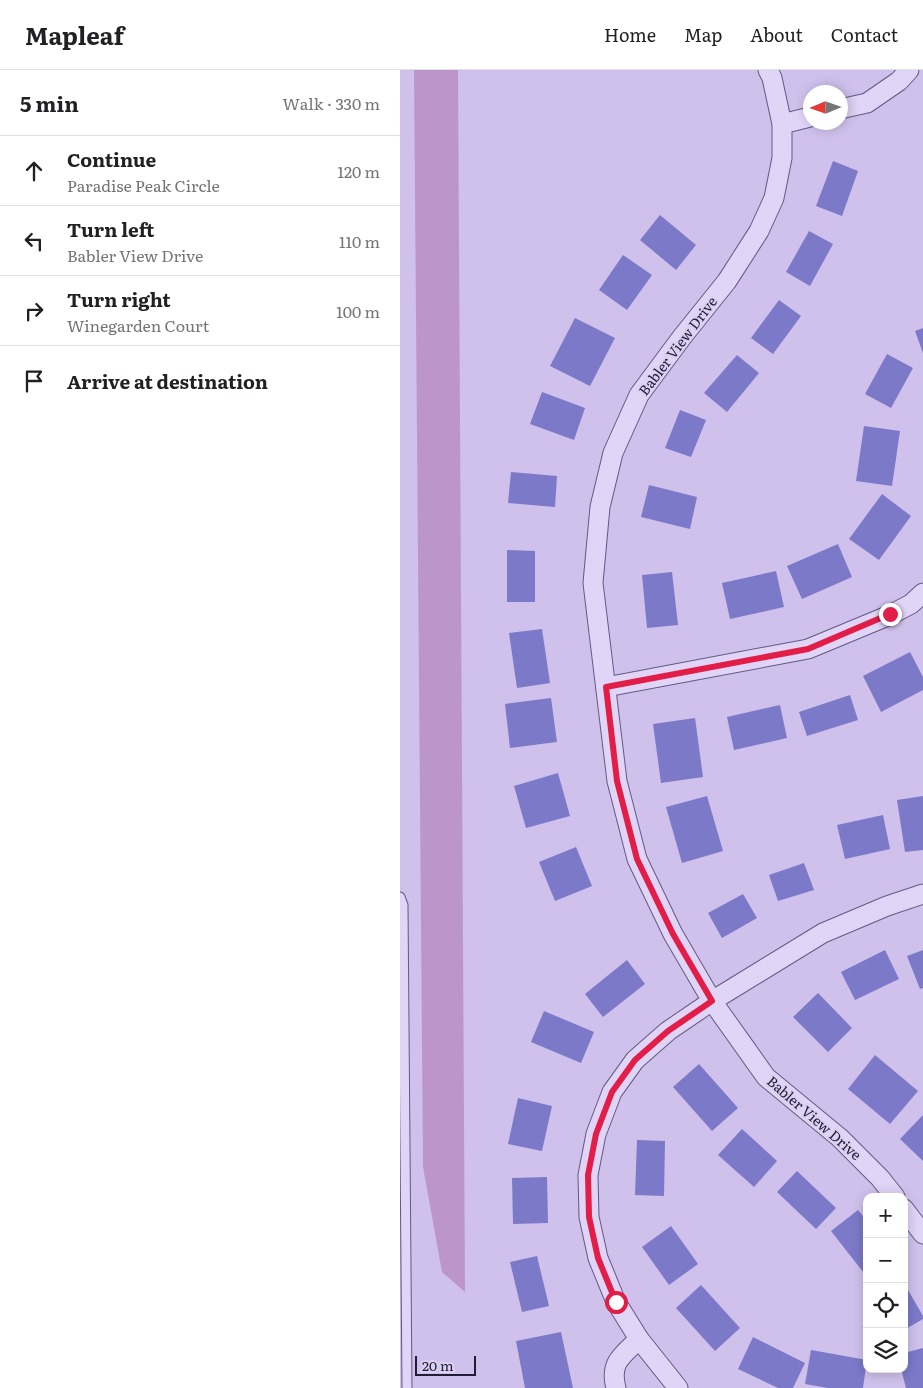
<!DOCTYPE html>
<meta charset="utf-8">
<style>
:root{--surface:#fff;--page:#f6f6f6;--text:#202124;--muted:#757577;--line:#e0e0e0}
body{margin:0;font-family:Literata,serif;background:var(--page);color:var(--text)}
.controls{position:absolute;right:15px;bottom:15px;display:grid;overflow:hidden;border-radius:10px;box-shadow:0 2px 12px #0003}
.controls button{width:45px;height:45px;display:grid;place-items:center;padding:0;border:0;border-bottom:1px solid var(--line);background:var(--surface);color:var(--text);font:25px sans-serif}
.compass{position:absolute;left:403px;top:15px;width:45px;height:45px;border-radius:50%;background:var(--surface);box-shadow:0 2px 12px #0003;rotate:268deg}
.scale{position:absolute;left:15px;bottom:12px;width:61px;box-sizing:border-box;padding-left:5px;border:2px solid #201d35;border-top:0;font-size:14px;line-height:18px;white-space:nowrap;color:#201d35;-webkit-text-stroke:4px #dcd1f3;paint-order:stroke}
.stop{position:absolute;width:15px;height:15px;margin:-11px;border:4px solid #e11d48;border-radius:50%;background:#fff}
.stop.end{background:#e11d48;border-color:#fff;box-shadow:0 1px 5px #0008}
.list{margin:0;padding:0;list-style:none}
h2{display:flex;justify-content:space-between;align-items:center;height:65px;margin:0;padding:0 20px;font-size:21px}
h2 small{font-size:16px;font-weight:400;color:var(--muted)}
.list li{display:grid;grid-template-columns:32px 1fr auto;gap:15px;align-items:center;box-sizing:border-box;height:70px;padding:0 20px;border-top:1px solid var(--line)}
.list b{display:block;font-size:19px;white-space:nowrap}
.list p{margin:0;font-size:16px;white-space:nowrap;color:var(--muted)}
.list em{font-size:16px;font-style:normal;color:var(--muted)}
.icon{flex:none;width:28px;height:28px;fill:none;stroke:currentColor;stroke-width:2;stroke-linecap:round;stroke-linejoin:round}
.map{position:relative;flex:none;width:523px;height:1318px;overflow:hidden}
header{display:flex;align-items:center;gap:30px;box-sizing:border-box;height:70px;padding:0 25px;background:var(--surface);border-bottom:1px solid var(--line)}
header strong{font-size:24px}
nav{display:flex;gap:28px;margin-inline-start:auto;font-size:18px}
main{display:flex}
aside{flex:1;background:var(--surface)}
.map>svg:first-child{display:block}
.green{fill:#bc96c9}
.building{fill:#7c79c8}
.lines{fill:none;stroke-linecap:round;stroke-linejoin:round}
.lane-casing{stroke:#615a84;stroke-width:11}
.street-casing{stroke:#615a84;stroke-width:21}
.lane{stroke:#e0d4f7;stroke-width:9}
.street{stroke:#e0d4f7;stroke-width:19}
.route{stroke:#e11d48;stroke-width:6}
.labels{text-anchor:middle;stroke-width:4;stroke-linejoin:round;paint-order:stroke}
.street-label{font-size:14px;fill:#201d35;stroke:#dcd1f3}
</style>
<header>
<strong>Mapleaf</strong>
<nav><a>Home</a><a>Map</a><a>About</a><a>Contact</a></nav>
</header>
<main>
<aside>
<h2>5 min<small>Walk · 330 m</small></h2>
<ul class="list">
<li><svg class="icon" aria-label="ahead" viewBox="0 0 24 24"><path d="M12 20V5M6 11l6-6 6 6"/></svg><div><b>Continue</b><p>Paradise Peak Circle</p></div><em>120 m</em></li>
<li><svg class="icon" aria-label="left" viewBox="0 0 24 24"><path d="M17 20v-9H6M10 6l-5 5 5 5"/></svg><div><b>Turn left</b><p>Babler View Drive</p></div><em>110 m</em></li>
<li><svg class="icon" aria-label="right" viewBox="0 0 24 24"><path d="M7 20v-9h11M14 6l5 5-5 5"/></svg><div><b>Turn right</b><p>Winegarden Court</p></div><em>100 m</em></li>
<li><svg class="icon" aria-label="arrive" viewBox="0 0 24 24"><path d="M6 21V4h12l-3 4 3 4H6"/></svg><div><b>Arrive at destination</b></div></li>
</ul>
</aside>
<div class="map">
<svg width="523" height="1318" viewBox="0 0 523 1318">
<rect width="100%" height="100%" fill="#cfc1ec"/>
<path class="green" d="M14,0h44l7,1222 -23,-20 -19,-105z"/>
<g class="building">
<path d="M433,91l25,10 -16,45 -26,-10z"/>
<path d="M260,145l36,30 -20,25 -36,-30z"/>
<path d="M409,161l24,13 -23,42 -24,-14z"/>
<path d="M223,185l29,20 -25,35 -28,-20z"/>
<path d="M379,230l22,16 -28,38 -22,-16z"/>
<path d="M175,248l40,20 -25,48 -40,-20z"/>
<path d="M523,258v25l-8,-22z"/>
<path d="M487,284l26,14 -22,40 -26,-14z"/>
<path d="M337,285l22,18 -32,39 -23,-19z"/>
<path d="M142,322l43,16 -11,32 -44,-16z"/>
<path d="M280,340l26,10 -15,37 -26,-9z"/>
<path d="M464,356l36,5 -8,55 -36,-5z"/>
<path d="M111,402l46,4 -2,31 -47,-4z"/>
<path d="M249,415l48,12 -7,32 -49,-12z"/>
<path d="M482,424l29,22 -32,44 -30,-21z"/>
<path d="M438,474l14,33 -50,22 -15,-33z"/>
<path d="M107,480l28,1v51h-28z"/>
<path d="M376,501l8,36 -54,12 -8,-36z"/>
<path d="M272,502l6,53 -31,3 -5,-53z"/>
<path d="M142,559l8,54 -33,5 -8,-55z"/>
<path d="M510,582l13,25v13l-42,22 -18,-36z"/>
<path d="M450,625l8,25 -51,16 -8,-24z"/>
<path d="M151,628l6,44 -47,6 -5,-44z"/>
<path d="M380,635l7,33 -53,12 -7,-33z"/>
<path d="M295,648l8,59 -42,6 -8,-59z"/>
<path d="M158,703l12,43 -44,12 -12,-42z"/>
<path d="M307,726l16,55 -41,12 -16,-56z"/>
<path d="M523,726v54l-18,2 -8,-52z"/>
<path d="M483,745l7,34 -45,10 -8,-34z"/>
<path d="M176,777l16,39 -37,15 -16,-39z"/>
<path d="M404,793l10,27 -36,11 -9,-26z"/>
<path d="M343,824l14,24 -35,20 -14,-25z"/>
<path d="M485,880l14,29 -44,21 -14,-28z"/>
<path d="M523,880v38l-3,1 -13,-33z"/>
<path d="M227,890l18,24 -42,33 -18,-23z"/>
<path d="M418,923l34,35 -24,24 -35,-35z"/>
<path d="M144,941l50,21 -13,31 -50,-21z"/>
<path d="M475,985l43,36 -28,33 -42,-35z"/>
<path d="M299,994l39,44 -26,23 -39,-44z"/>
<path d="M118,1028l34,8 -10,45 -34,-7z"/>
<path d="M523,1045v46l-23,-22z"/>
<path d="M342,1059l35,32 -23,26 -36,-32z"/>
<path d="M237,1070l28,1 -1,55 -29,-1z"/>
<path d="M397,1101l39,37 -20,21 -39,-37z"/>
<path d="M147,1107l1,46 -35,1 -1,-46z"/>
<path d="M458,1140l9,11v56l-36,-46z"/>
<path d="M271,1156l27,38 -29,21 -27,-38z"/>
<path d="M137,1186l12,50 -27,6 -12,-50z"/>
<path d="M504,1213l19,33v3l-19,11z"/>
<path d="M301,1215l39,43 -25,23 -39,-43z"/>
<path d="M161,1262l12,56h-48l-9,-47z"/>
<path d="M353,1267l52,26 -12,25h-15l-40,-19z"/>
<path d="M523,1278v40h-17l-5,-19h3v-16z"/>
<path d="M411,1280l56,10 -4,28h-35l-23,-4z"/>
</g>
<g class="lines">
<defs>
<path id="lane" d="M0,827l3,8 4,483"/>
<g id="street">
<path d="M368,0l4,8 10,46v34l-8,40 -15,33 -32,50 -45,56 -43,58 -26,58 -13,54 -7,76 24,198 20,78 36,75 39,67 54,76 74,61 40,40 15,19"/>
<path d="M440,39l27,-6 32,-22 10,-11"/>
<path d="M382,54l28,-7"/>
<path d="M206,617l202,-38 82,-34 21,-11 12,-11"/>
<path d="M504,1139l19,25"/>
<path d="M216,1318c-7,-26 7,-33 23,-49"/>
<path d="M278,1318l-39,-49 -23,-37 -18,-44 -9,-41 -1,-42 8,-41 16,-42 23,-32 33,-29 44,-30 111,-68 64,-27 36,-12"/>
</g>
</defs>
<use href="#lane" class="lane-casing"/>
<use href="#street" class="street-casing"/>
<use href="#lane" class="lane"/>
<use href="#street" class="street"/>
</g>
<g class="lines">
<path class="route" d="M216,1232l-18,-44 -9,-41 -1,-42 8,-41 16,-42 23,-32 33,-29 44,-30 -39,-67 -36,-75 -20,-78 -11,-94 202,-38 82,-35"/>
</g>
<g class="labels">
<g class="street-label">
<text transform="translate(278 276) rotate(-53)" y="5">Babler View Drive</text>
<text transform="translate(414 1048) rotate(41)" y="5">Babler View Drive</text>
</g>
</g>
</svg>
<div class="controls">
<button>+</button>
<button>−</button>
<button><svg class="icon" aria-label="locate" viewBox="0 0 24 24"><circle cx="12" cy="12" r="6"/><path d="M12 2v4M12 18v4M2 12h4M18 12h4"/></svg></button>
<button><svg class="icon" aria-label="layers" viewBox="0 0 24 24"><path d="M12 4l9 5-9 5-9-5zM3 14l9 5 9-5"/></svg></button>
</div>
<svg class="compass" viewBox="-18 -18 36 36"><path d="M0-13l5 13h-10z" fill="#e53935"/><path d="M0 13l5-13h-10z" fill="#757577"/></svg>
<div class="scale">20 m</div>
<div class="stop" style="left:216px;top:1232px"></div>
<div class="stop end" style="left:490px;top:544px"></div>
</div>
</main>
